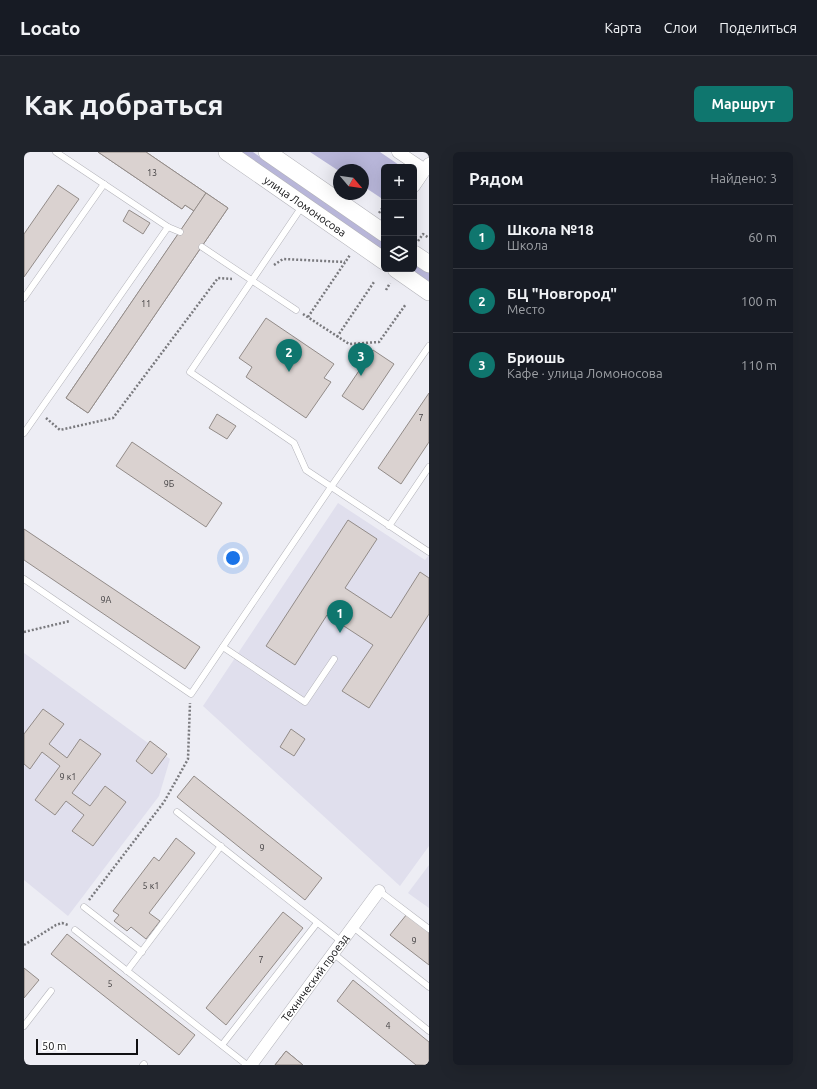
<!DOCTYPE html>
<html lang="ru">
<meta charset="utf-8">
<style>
:root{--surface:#171b24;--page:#20242c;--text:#f1f3f6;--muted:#9ea1a6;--line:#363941;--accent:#0f766e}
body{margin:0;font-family:Ubuntu,sans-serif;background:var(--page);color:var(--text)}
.controls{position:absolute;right:12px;top:12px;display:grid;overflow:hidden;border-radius:6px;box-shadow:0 4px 16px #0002}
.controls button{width:36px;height:36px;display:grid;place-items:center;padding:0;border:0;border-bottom:1px solid var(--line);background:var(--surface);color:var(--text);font:20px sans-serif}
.compass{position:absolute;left:309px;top:12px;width:36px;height:36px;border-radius:50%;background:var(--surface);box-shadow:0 4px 16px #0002;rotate:119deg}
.scale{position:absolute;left:12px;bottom:10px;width:102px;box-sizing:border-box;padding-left:4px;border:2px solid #101012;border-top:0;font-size:11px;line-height:14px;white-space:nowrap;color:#101012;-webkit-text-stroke:3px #fff;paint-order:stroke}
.you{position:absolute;left:209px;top:406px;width:14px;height:14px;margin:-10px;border:3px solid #fff;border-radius:50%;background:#1a73e8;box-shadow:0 0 0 6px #1a73e833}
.badge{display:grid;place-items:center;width:26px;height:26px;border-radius:50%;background:var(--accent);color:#fff;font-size:13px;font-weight:700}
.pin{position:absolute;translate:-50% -33px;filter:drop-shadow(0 1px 2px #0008)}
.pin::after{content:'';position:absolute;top:21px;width:14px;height:12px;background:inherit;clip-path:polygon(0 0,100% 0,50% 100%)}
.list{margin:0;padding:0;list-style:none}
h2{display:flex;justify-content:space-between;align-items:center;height:52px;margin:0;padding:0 16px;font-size:17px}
h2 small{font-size:13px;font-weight:400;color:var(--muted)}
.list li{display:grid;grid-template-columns:26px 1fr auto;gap:12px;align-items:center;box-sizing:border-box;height:64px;padding:0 16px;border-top:1px solid var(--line)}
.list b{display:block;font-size:15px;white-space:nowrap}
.list p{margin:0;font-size:13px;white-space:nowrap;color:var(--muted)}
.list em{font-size:13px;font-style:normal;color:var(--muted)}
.icon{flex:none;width:22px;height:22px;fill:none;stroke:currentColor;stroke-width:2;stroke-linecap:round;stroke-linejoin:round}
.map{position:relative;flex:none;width:405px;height:913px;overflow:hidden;border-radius:6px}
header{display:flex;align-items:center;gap:24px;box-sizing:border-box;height:56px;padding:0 20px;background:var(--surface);border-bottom:1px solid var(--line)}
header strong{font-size:19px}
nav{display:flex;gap:22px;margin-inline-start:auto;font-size:14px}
.intro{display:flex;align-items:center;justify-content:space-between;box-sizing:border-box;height:96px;padding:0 24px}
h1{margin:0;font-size:28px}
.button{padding:10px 18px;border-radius:6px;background:var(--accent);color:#fff;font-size:14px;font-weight:700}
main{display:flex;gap:24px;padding:0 24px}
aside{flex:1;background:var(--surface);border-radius:6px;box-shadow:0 4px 16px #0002}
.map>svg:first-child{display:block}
.built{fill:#e0dfed}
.green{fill:#b8b6d9}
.building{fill:#dad2d0;stroke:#928b88}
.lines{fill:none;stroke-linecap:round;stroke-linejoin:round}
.lane-casing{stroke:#b3b3b9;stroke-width:7}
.street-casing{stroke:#b3b3b9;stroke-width:13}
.secondary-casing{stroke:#b3b3b9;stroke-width:18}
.path{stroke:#79797d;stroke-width:2.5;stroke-dasharray:2 2;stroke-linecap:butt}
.lane{stroke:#fff;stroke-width:6}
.street{stroke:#fff;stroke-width:12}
.secondary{stroke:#fff;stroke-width:17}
.labels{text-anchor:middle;stroke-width:3;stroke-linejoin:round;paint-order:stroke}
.number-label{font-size:9px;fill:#424042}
.street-label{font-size:11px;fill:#101012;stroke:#fff}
</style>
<header>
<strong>Locato</strong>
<nav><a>Карта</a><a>Слои</a><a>Поделиться</a></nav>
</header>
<div class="intro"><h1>Как добраться</h1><a class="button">Маршрут</a></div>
<main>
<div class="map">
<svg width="405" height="913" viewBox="0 0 405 913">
<rect width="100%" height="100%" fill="#ededf4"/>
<g class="built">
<path d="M314,351l87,57 4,-5v291l-29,40 -197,-180z"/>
<path d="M0,501l146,106 -11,37 -91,120 -44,-36z"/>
<path d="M405,713v43l-21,-15z"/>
</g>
<g class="green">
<path d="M215,0h14l131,90v10z"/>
<path d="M286,0h70l22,15h-18v33l-21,-14v-16l-24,1z"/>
<path d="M390,111l15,10v10l-20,-14h5z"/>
</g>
<g class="building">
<path d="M74,0h48l82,56 -140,205 -22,-15 128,-187 -9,-6 -3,4z"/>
<path d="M74,0h48l60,41 -12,18 -9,-6 -3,4z"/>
<path d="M34,33l21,14 -55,78v-43z"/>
<path d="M182,41l22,15 -140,205 -22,-15z"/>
<path d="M105,58l21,13 -7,11 -20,-13z"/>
<path d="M242,166l68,46 -10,14 7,4 -25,36 -60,-41 6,-10 -13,-9z"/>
<path d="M349,198l21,14 -31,46 -21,-14z"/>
<path d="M405,241v49l-28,42 -23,-16z"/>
<path d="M193,262l19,12 -9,13 -18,-11z"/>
<path d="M108,290l90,61 -16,24 -90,-61z"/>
<path d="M324,368l29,19 -32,49 46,30 29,-46 9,6v36l-60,94 -27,-17 31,-46 -46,-30 -32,50 -29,-19z"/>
<path d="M0,377l176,118 -15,22 -161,-109z"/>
<path d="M19,557l21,15 -15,20 18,14 13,-19 21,15 -29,39 18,13 15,-20 21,16 -33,44 -21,-15 12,-16 -18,-14 -11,14 -20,-15 25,-34 -18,-14 -12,17 -6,-5v-30z"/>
<path d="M267,577l14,10 -11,17 -14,-9z"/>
<path d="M126,589l17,13 -15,20 -16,-13z"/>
<path d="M170,624l128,102 -17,22 -128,-103z"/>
<path d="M152,686l19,15 -46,60 11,8 -14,18 -15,-12 -4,4 -13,-10 5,-6 -6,-4 41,-54 5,4z"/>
<path d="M259,760l20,16 -77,97 -20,-17z"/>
<path d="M383,762l22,17v34l-39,-30z"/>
<path d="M43,782l128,101 -16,20 -128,-101z"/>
<path d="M0,816l15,12 -15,18z"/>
<path d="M329,828l76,62v23h-13l-79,-64z"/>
<path d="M262,899l17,14h-28z"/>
<path d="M262,899l17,14h-28z"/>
</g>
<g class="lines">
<defs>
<g id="lane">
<path d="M32,0l112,75 12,5"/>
<path d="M279,53l-113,167 104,71 12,27 123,82"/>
<path d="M178,95l94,63"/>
<path d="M0,146l80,-114"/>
<path d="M0,281l144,-206"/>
<path d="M365,374l40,-59"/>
<path d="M0,427l167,115 140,-207 98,-141"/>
<path d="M199,495l82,55 29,-43"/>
<path d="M153,660l165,130"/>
<path d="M355,739l50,38"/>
<path d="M60,755l58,45"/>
<path d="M329,775l76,60"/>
<path d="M51,778l172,135"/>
<path d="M310,802l95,77"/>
<path d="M103,819l94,-125"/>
<path d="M0,874l27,-35"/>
<path d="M198,893l95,-122"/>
<path d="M119,913l1,-1"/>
</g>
<g id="street">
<path d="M374,0l27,18"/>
<path d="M390,34l15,-22"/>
<path id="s1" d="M227,913l128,-174"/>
</g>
<g id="secondary">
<path id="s2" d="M203,0l157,109"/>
<path d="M243,0l117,81"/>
<path d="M390,102l15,10"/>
<path d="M372,117l33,23"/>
</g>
</defs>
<use href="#lane" class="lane-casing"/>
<use href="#street" class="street-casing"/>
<use href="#secondary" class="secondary-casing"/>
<g class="path">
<path d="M355,61l4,-6"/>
<path d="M394,89l5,-7 6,4"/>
<path d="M250,113l9,-6 62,3"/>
<path d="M362,138l4,-7"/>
<path d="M279,162l46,30 30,-2 27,-38"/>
<path d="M284,165l42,-62"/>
<path d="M313,185l37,-55"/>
<path d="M22,266l14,12 53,-12 105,-140 14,1"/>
<path d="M0,480l46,-11"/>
<path d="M65,748l75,-98 24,-43 2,-56"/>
<path d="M0,793l32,-20 6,-2 6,2"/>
</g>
<use href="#lane" class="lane"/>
<use href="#street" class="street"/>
<use href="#secondary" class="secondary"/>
</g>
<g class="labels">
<g class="number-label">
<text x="128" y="24">13</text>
<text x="122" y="155">11</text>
<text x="397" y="269">7</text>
<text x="145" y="335">9Б</text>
<text x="82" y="451">9А</text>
<text x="44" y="628">9 к1</text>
<text x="238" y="699">9</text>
<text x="127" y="737">5 к1</text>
<text x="390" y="792">9</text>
<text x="237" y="811">7</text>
<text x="86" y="835">5</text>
<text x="364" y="877">4</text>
</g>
<g class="street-label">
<text dy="4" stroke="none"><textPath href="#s2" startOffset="95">улица Ломоносова</textPath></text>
<text dy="4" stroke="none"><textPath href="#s1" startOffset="108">Технический проезд</textPath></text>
</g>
</g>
</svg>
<div class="controls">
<button>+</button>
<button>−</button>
<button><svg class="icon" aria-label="layers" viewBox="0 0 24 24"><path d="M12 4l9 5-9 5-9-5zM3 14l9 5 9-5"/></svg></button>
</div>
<svg class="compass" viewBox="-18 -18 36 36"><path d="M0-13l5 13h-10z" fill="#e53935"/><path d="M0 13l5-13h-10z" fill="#9ea1a6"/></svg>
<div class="scale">50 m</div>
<div class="you"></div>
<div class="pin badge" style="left:316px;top:481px">1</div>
<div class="pin badge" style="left:265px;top:220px">2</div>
<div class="pin badge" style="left:337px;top:224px">3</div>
</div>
<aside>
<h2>Рядом<small>Найдено: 3</small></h2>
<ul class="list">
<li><span class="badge">1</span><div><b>Школа №18</b><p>Школа</p></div><em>60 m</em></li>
<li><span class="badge">2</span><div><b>БЦ &quot;Новгород&quot;</b><p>Место</p></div><em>100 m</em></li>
<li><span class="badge">3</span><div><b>Бриошь</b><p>Кафе · улица Ломоносова</p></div><em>110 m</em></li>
</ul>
</aside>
</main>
